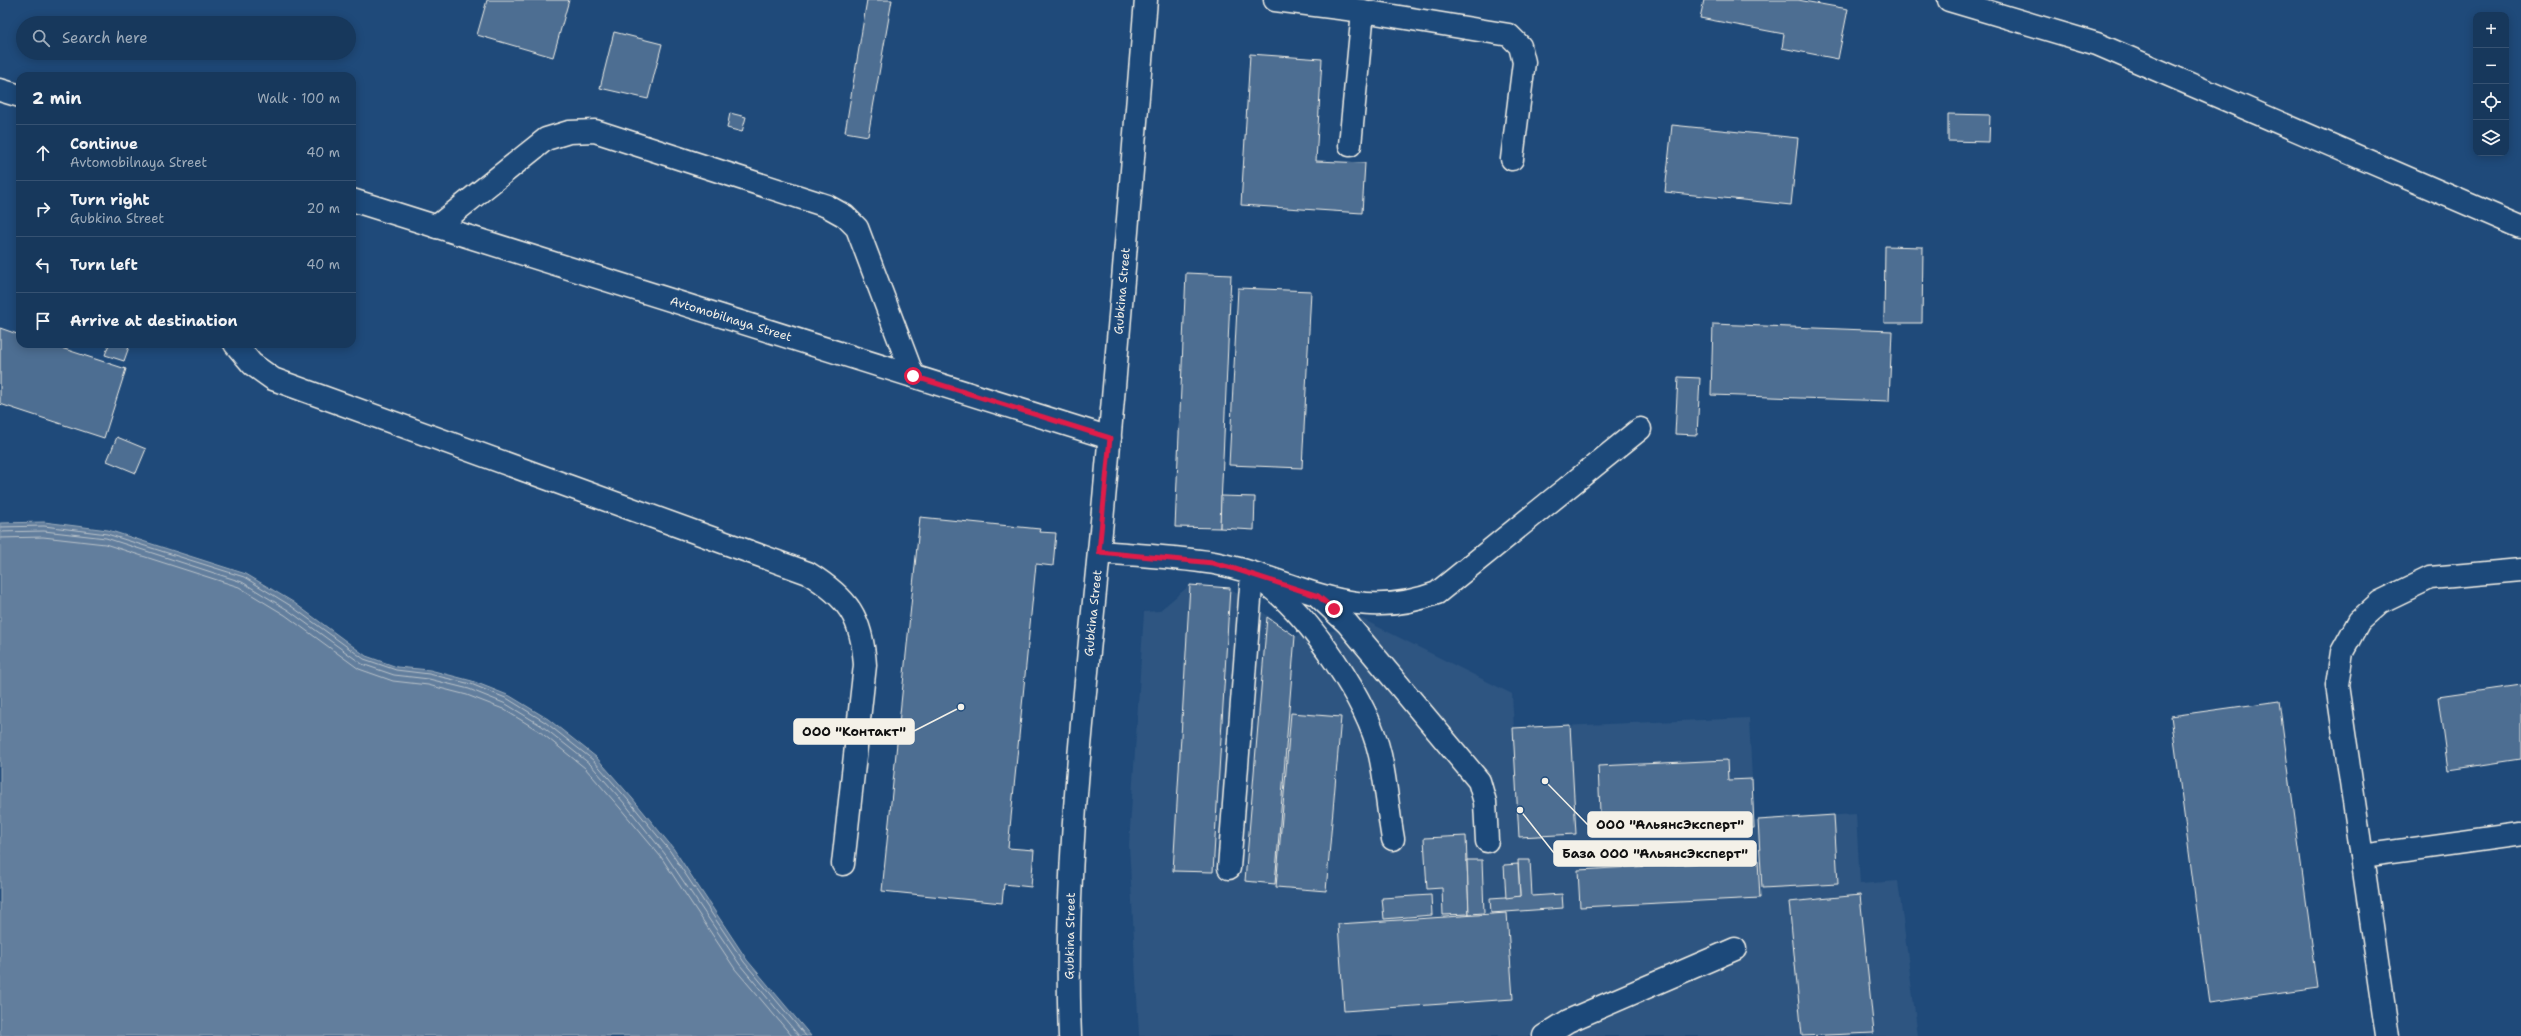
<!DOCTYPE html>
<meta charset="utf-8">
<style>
:root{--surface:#17385c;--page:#244365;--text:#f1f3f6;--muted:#9eacbb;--line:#365272}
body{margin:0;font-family:"Shantell Sans",sans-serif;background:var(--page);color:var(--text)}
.controls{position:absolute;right:12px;top:12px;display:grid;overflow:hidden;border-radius:8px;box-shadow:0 2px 10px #0003}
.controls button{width:36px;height:36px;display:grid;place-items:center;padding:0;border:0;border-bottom:1px solid var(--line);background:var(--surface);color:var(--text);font:20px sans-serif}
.stop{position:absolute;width:12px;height:12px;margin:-9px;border:3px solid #e11d48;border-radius:50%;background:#fff}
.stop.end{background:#e11d48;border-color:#fff;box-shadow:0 1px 4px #0008}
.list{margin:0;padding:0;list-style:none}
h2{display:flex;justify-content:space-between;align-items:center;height:52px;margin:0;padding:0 16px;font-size:17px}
h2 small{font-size:13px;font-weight:400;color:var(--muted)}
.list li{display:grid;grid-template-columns:26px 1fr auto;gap:12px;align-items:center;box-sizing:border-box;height:56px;padding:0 16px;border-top:1px solid var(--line)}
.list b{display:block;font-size:15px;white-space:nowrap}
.list p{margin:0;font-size:13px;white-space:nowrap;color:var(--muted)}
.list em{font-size:13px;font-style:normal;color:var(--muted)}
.icon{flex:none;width:22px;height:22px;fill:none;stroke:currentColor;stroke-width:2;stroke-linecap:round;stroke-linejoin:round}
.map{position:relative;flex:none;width:2521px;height:1036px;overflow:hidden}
.search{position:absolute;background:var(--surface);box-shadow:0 2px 10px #0003;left:16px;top:16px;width:340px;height:44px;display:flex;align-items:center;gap:10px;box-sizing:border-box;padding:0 14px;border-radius:22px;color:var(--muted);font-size:15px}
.panel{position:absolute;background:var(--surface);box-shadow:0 2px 10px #0003;left:16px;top:72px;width:340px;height:276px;border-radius:12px}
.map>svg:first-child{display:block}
.built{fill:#2d5581}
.water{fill:#627e9d;stroke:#9cacbb}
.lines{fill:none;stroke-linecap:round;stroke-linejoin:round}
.shore{stroke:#bac3ca;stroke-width:1}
.building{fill:#4d6e92;stroke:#f4f1e8}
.lane-casing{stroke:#f4f1e8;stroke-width:25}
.street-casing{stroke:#f4f1e8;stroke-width:25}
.secondary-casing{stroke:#f4f1e8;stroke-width:25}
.lane{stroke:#1f4a7a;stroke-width:22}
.street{stroke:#1f4a7a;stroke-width:22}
.secondary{stroke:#1f4a7a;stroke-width:22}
.route{stroke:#e11d48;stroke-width:5}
.labels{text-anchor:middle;stroke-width:4;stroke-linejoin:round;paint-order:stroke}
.street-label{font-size:12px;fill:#f4f1e8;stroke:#1f4a7a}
.leader{fill:none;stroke:#f4f1e8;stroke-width:1.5}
.callout-dot{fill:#f4f1e8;stroke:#1f4a7a;stroke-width:1.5}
.callout{fill:#f4f1e8;stroke:#f4f1e8;stroke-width:1.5}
.callout-label{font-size:13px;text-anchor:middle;font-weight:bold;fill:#111}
</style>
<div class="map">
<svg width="2521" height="1036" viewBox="0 0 2521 1036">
<rect width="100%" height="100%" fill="#1f4a7a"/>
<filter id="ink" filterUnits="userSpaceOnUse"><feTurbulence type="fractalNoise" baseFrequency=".025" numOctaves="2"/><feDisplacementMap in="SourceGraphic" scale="8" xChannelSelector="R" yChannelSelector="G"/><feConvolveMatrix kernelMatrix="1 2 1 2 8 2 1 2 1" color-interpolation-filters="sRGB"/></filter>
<g filter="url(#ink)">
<path class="built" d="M1190,585l40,3 65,48 43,-6 18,-14 156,78 2,34 235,-10 5,102 102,-6 4,70 38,-3 20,155h-779l-10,-192 15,-232 15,-1z"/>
<path class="water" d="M44,522l64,8 138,44 47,28 73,54 31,11 33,3 42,11 38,15 38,23 48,38 36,41 41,50 74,112 64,76h-811v-513z"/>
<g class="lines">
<g class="shore">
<path d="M0,527l44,-1 63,8 137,43 47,29 73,53 32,11 33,4 42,10 37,15 37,23 48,38 36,41 41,50 74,111 62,74"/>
<path d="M0,532l44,-1 62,7 136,44 46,28 74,54 32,11 35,4 40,10 37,15 36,22 48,38 35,40 40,50 75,111 59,71"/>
<path d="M0,538l43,-1 62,7 134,43 46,28 74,54 34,12 35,4 39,10 36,14 36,22 46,37 35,40 41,49 74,112 57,67"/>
</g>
</g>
<g class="building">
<path d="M487,0h82l-16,57 -76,-22z"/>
<path d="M867,0h25l-24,136 -23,-4z"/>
<path d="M1704,0h94l50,9 -10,50 -56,-11 2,-14 -84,-16z"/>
<path d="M614,32l48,12 -14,55 -48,-11z"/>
<path d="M1250,54l72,5 -6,102 49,2 -3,50 -121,-8z"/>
<path d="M730,113l16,4 -4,15 -15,-4z"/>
<path d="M1948,114l42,1 -1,27 -41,-1z"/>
<path d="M1672,125l126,13 -7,67 -126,-13z"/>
<path d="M1885,246l38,1 -1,76h-38z"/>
<path d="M1186,273l45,2 -11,253 -45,-1z"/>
<path d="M1238,288l73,3 -9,177 -73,-3z"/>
<path d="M1713,324l179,7 -3,70 -178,-6z"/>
<path d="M0,328l20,7v9h29l77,25 -22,69 -104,-34z"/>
<path d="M109,344h21l-6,17 -19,-6z"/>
<path d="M1678,377l22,1 -3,57 -22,-1z"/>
<path d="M117,437l29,12 -10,24 -29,-12z"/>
<path d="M1221,496l34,1 -1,33 -34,-2z"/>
<path d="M920,517l120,12 -1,3 17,1 -3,33 -17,-2 -28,284 26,2 -3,37 -27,-3 -2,19 -120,-12z"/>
<path d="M1190,585l40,3 -17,284 -40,-1z"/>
<path d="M1267,617l28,19 -20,248 -30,-3z"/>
<path d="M2521,685v74l-73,11 -10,-73z"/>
<path d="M2279,701l39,287 -109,15 -38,-287z"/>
<path d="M1291,713l50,4 -15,174 -50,-4z"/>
<path d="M1570,725l6,109 -57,3 -6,-109z"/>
<path d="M1727,760l1,20 24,-1 2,49 -153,7 -3,-69z"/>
<path d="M1834,815l4,69 -76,4 -4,-68z"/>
<path d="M1466,836l3,78 -26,1 -1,-27 -15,1 -3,-51z"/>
<path d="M1467,860h15l2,53 -15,1z"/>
<path d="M1518,860h12l2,36 30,-2 1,14 -72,5 -1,-15 30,-2z"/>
<path d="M1758,860l2,38 -180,9 -2,-37z"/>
<path d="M1518,864l2,32 -14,2 -2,-33z"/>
<path d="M1431,895l1,20 -48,4 -2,-21z"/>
<path d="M1860,895l14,138 -72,3 -13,-134z"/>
<path d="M1507,913l6,86 -169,12 -6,-87z"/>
</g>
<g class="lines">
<defs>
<g id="lane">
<path d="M1275,0l88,11 146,24 11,11 4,16 -12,97"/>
<path d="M1949,0l148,44 424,183"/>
<path d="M1350,145l13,-134"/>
<path d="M436,227l110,-88 23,-7 26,-1 232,75 18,10 12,12 56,148"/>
<path d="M235,344l17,20 21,15 535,194c40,25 54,44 57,92l-22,199"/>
<path d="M1099,552c38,3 77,5 115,11 81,15 135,63 223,30l203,-164"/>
<path d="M1265,583c44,32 103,118 115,172 6,27 8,56 13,84"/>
<path d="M1318,596l29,27 132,158 6,21 2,39"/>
<path d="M2362,856l159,-22"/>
<path d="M1229,868l23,-294"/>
<path d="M1544,1036l24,-15 167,-72"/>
<path d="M2388,1036l-51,-351 5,-33 17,-31 21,-19 50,-24 91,-8"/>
</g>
<g id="street">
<path d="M0,90l20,6"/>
<path d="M352,200l758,238"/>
</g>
<path id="secondary" d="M1070,1036c-7,-169 15,-338 31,-505 17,-177 30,-354 45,-531"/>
</defs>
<use href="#lane" class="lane-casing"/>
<use href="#street" class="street-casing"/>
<use href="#secondary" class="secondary-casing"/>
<use href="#lane" class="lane"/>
<use href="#street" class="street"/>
<use href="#secondary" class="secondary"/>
</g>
</g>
<g class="lines" filter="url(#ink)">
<path class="route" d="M913,376l197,62 -11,114 114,11 19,5 86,28 16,13"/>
</g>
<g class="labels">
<g class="street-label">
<text transform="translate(1122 291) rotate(-85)" y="4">Gubkina Street</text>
<text transform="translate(731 319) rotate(17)" y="4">Avtomobilnaya Street</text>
<text transform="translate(1093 613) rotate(-84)" y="4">Gubkina Street</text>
<text transform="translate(1070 936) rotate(-89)" y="4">Gubkina Street</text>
</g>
</g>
<path class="leader" d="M961 707L914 731M1545 781L1588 825M1520 810L1554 853"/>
<g class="callout-dot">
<circle cx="961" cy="707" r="4"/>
<circle cx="1545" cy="781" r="4"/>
<circle cx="1520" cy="810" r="4"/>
</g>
<g class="callout">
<rect x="794" y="719" width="120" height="25" rx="4"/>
<rect x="1588" y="812" width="164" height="25" rx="4"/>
<rect x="1554" y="841" width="202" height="25" rx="4"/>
</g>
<g class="callout-label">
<text x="854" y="736">ООО "Контакт"</text>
<text x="1670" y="829">ООО "АльянсЭксперт"</text>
<text x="1655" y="858">База ООО "АльянсЭксперт"</text>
</g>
</svg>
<div class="controls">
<button>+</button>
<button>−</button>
<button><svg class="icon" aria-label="locate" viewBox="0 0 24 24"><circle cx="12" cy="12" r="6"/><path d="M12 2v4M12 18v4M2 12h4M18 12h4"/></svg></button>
<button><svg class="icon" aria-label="layers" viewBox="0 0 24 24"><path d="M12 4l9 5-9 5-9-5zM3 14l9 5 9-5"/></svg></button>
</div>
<div class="stop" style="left:913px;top:376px"></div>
<div class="stop end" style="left:1334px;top:609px"></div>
<div class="search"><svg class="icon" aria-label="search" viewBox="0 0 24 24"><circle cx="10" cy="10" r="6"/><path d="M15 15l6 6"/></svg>Search here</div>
<section class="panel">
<h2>2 min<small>Walk · 100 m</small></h2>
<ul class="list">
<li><svg class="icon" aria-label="ahead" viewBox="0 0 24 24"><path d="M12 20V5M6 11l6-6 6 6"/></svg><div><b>Continue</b><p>Avtomobilnaya Street</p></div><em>40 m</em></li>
<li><svg class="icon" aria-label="right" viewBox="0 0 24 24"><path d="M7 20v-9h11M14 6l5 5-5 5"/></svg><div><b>Turn right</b><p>Gubkina Street</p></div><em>20 m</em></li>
<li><svg class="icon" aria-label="left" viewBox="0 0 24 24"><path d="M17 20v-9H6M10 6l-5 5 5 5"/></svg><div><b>Turn left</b></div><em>40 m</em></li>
<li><svg class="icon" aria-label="arrive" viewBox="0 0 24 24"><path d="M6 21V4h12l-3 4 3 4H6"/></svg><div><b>Arrive at destination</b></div></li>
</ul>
</section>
</div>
